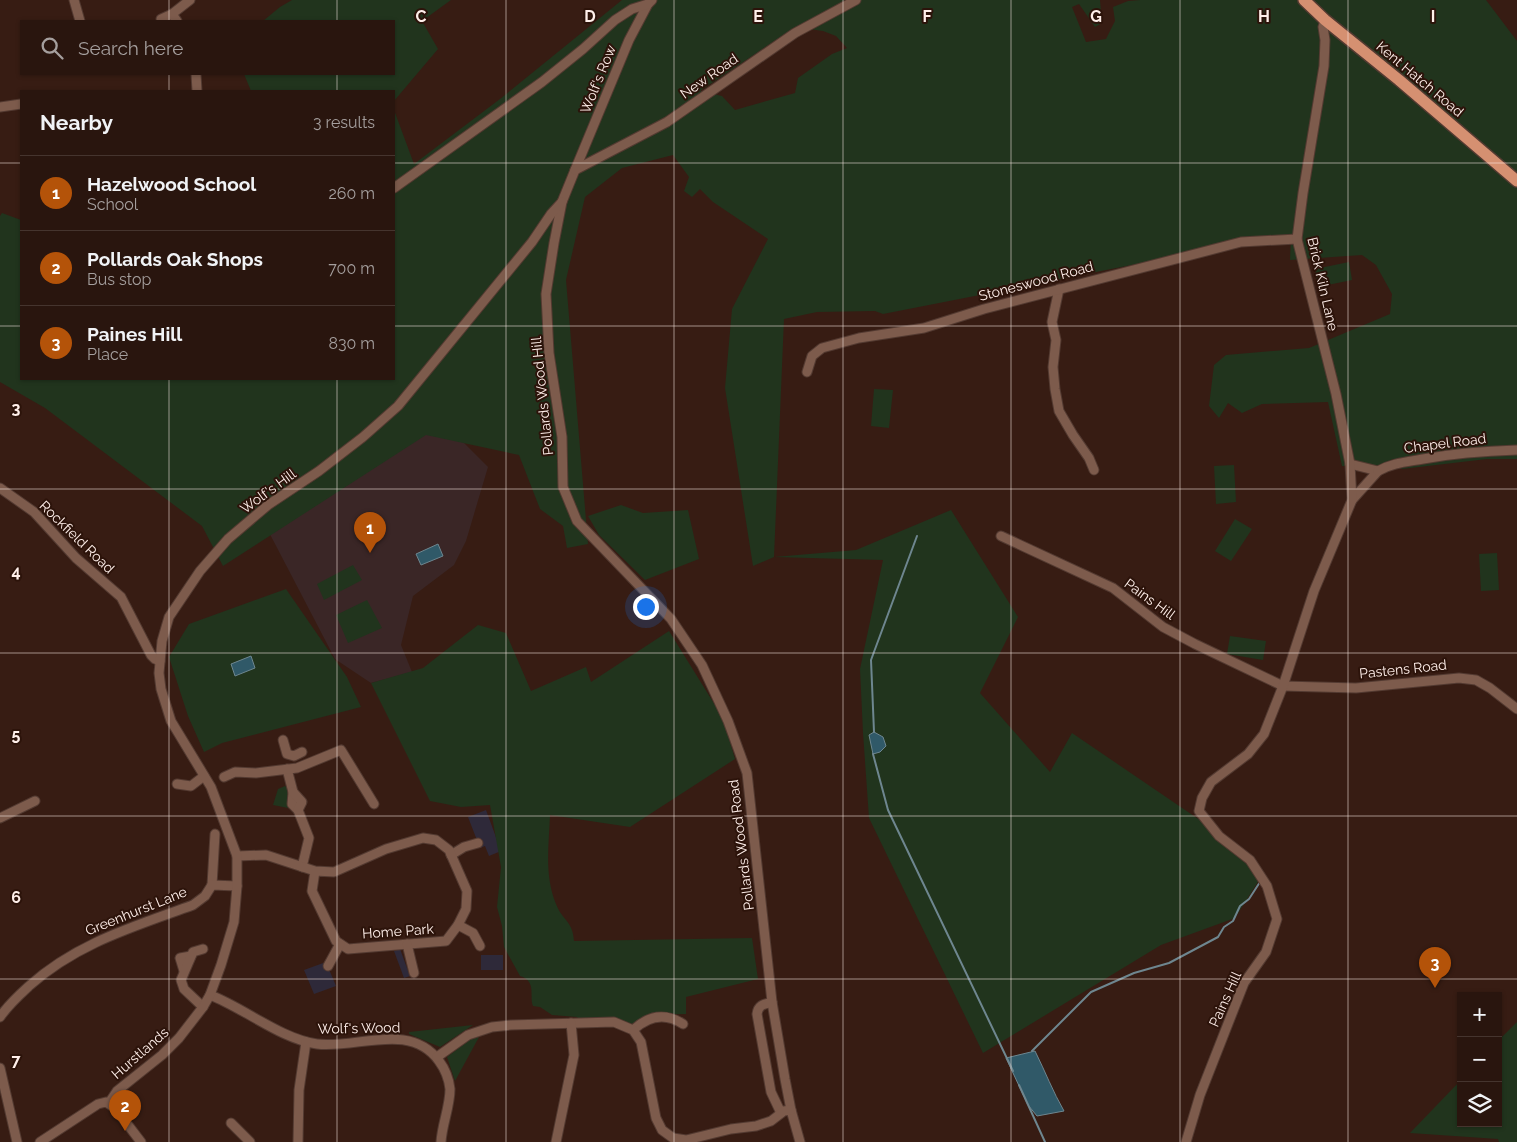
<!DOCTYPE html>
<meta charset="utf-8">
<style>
:root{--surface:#29150e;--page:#35221c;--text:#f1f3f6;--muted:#a59f9e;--line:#45342e;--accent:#b45309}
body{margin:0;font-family:Raleway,sans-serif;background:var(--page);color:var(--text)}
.controls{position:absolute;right:15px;bottom:15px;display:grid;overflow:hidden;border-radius:0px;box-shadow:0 1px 4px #0004}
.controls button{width:45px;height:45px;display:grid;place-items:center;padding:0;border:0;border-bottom:1px solid var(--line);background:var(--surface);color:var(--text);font:25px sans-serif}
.you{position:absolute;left:645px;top:606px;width:18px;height:18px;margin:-12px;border:4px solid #fff;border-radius:50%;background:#1a73e8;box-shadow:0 0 0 8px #1a73e833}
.badge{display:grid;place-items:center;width:32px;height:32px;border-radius:50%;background:var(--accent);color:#fff;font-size:16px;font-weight:700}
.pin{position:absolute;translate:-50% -41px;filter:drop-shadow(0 1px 2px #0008)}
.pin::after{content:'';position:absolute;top:26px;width:18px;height:15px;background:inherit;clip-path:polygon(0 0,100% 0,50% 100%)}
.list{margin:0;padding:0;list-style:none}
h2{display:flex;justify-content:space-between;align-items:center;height:65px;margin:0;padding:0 20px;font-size:21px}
h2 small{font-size:16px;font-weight:400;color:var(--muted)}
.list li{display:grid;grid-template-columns:32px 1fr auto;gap:15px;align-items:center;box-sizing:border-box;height:75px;padding:0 20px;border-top:1px solid var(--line)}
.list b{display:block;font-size:19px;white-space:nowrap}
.list p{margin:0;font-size:16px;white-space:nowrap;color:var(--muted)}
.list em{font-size:16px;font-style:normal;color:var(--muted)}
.icon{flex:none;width:28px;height:28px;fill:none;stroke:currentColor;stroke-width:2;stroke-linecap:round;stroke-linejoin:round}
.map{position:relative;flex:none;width:1517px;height:1142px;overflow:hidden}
.search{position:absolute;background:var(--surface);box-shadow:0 1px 4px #0004;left:20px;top:20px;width:375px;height:55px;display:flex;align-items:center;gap:12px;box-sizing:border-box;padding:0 18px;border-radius:0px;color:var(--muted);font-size:19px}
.panel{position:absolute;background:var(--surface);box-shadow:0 1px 4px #0004;left:20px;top:90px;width:375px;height:290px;border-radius:0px}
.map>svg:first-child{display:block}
.industrial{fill:#2e2939}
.education{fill:#3a2626}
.green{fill:#21341d;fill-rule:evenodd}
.water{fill:#305968;stroke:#6e868f}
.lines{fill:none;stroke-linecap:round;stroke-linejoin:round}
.stream{stroke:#6e868f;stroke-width:2}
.minor-casing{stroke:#533a31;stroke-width:11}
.major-casing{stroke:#533a31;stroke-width:14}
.minor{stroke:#7d5b4c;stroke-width:9}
.major{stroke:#d59071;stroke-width:11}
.grid{fill:none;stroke:#ffefea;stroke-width:1;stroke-opacity:0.55}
.labels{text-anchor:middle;stroke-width:4;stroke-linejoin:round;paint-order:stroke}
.street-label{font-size:14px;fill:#ffefea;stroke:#2c130a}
.grid-label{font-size:16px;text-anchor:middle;font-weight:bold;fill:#ffefea;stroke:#2c130a;stroke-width:4;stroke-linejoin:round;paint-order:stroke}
</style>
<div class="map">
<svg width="1517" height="1142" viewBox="0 0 1517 1142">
<rect width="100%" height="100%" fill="#371c13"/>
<g class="industrial">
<path d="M486,810l15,41 -12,5 -4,-10 -5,2 -12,-31z"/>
<path d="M400,949l10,27 -6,2 -10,-27z"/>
<rect x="481" y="955" width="22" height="15"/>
<path d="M326,962l10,24 -22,8 -10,-24z"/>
</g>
<path class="education" d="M437,416l51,51 -22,74 -12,24 -41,31 -12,49 11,27 -41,11 -36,-24 -74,-142z"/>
<g class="green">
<path d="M292,0h159l-29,21 16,28 -44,52v-10h-143l-7,-17h150v-53h-131l17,-14z"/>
<path d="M622,0h478l2,23 -7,4 -16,-23 -7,3 14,35 20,-3 9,-18 -2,-14 15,-6 12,-1h346l31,41v418h-30l-85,10 -9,-10 -18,9 -33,-2 -14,-64 -66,2 -20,9 -14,-10 -9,15 -10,-12 5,-41 12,-10 83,-7 81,-34 2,-20 -16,-29 -14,-10 -72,5 1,-24 -124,22 -284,56 -8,-3 -58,1 -33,7 -10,238 -21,9 -28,-178 7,-79 36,-70 -55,-37 -13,-13 -8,8 -8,-6 5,-14 -16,-22 -51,13 -37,29 -19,83 22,264 -21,4 -4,-22 -23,-17 -21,-54 -93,-20 -203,131 -21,-40 -157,-118 -45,-26v-166l2,-3 19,7v159h373v-269l20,54 86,-65zM795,27l28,4 13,5 11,12 -15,6 -34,24 -3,15 -60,17 -13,-14 -22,-5z"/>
<path d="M1349,262l3,18 -34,7 -3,-18z"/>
<path d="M874,389l19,1 -4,38 -18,-2z"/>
<path d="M1234,465l2,37 -20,2 -2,-38z"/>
<path d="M621,505l22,8 45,-3 11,49 -54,21 -46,-45 -11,-19z"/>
<path d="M951,510l67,107 -38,76 70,79 22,-39 141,96 48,48 -26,41 -74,27 -178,108 -114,-235 -6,-85 -3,-64 23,-109 -109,-3 82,-7z"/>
<path d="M1235,519l17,10 -21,32 -16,-10z"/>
<path d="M1497,553l2,37 -18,1 -2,-37z"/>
<path d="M353,565l9,15 -38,20 -7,-16z"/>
<path d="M286,589l61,88 14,30 -139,36 -18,9 -16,-36 -19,-59 20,-33z"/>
<path d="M367,600l15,28 -34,15 -12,-28z"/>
<path d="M478,625l28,8 25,58 55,-24 5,15 78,-51 54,87 12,41 -105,68 -80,-12c-1,30 -6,60 6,89 6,16 17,17 18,37l178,-3 6,41 -72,18v17l-38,1 -16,9 -16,-5h-38l-1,-2 -25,-2 -12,-8 -7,-1c-4,-10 4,-25 -13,-30l-16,-29 -2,-21 -5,-19 4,-40 -11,-62 -29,2 -31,-6 -59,-118 52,-15z"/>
<path d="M1230,636l36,5 -3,19 -36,-6z"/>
<path d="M285,786l8,6 5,18 -25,-5 5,-16z"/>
<path d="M1517,1022v120h-18l-1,-3 -88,-6 51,-53v43h37v-82z"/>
<path d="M473,1025l-33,22 -31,-13v-2z"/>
<path d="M479,1037l-24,44 -8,-24 24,-18z"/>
</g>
<g class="water">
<path d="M438,544l5,12 -22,9 -5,-11z"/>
<path d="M251,656l4,12 -20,8 -4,-12z"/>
<path d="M874,732l9,5 3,9 -6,6 -7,2 -4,-19z"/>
<path d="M1035,1051c10,20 18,41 29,60l-27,5 -9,-11 -22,-47z"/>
</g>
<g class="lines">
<g class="stream">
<path d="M874,732l-3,-72 46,-124"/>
<path d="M873,754l15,56 125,261"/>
<path d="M1032,1051l59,-59 43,-19 35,-10 49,-26 6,-10 9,-6 7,-15 9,-7 11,-17"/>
<path d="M1019,1085l26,57"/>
</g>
<defs>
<g id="minor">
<path d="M74,0l6,21"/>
<path d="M652,0l-4,4 -19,36 -54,130 -13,32 -8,41 -8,51 3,59 13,84 1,50 14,34 94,98 31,46 26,56 19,52 25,229 13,77 6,31 9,32"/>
<path d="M161,19l11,-5"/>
<path d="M177,21l-5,-7 18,-14"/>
<path d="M196,74l1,17"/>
<path d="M0,107l21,-3"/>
<path d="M575,170l92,-48 128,-89 61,-33"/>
<path d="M394,188l148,-106 41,-33 32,-29 17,-11 16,-5"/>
<path d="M1059,289l-7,33 4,18 -3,27 2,22 4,22 14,24 16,23 5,12"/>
<path d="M807,372l5,-16 10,-8 37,-10 65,-10 60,-19 257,-67 56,-3"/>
<path d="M1350,464l28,7 -26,29"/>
<path d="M1378,471c14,-8 29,-9 45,-12 33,-6 61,-8 94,-9"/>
<path d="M0,488l34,24 42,46 45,39 30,58 4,4 5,2"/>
<path d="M1001,536l112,52 50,39 32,17 88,42 73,2 103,-10 17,2 14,8 27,21"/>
<path d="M283,740l4,14 7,2 8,-4"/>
<path d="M287,769l6,23 -1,12 6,6 11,28 -7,29"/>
<path d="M224,777l11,-5 21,1 41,-5 44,-18 33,54"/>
<path d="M177,784l14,2 13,-10"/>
<path d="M293,792l9,10 -4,8"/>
<path d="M0,818l35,-17"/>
<path d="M451,855l13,-8 14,-4"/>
<path d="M237,856l29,-1 49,16 19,1 52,-23 37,-11 13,2 13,10 18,41 -1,18 -8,16 -12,16 -98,8 -12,-8 -24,-50 3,-20"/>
<path d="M212,885l3,-51"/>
<path d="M458,925l15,8 7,13"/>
<path d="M407,944l7,29"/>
<path d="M328,966l12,-22"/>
<path d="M184,971l-4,-13 11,-2"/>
<path d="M210,995c34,13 71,44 107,49 40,5 93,-23 122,17 6,8 10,19 11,28 0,18 -8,35 -9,53"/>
<path d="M772,1002c-8,2 -14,3 -15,12l14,78 10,21"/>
<path d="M203,1007l-19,-18 -3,-9 12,-28 10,-3"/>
<path d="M0,1017c8,-12 18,-21 29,-31 48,-43 104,-59 164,-81l12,-9 7,-11 25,1"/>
<path d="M633,1030c15,-14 32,-18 50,-6"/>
<path d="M437,1057l31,-22 24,-8 19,-2 103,-3 19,8 8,12 15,76 6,12 11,8 13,2 45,-11 25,-3 15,-5 13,-10 7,-1"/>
<path d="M0,1068l17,74"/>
<path d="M109,1103l8,-12 45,-36 17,-17 24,-31 7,-12 11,-30 13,-43 3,-36v-30l-26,-69 -40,-66 -10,-32 -2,-16 3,-32 7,-24 31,-46 28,-32 40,-34 51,-34 44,-34 35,-31 134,-164 19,-28 11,-12"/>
<path d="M231,1123l19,19"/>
<path d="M40,1142l58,-38 8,-2 9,6 26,34"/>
<path d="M298,1142l1,-52 7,-48"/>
<path d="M556,1142l18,-87 -3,-32"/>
<path d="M1186,1142l14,-47 44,-112 22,-31 11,-33 -10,-33 -17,-26 -31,-24 -20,-25 3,-13 9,-16 37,-28 16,-20 19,-48 31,-95 38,-91 -2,-36 -14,-70 -39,-155 6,-46 21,-127 1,-26 -2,-13 2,-7"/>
</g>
<path id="major" d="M1304,0l21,20 74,60 118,101"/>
</defs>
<use href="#minor" class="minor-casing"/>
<use href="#major" class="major-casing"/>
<use href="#minor" class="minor"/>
<use href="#major" class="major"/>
</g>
<path class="grid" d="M169,0v21M337,0v21M506,0v1142M674,0v1142M843,0v1142M1011,0v1142M1180,0v1142M1348,0v1142M169,74v17M337,74v17M0,163h21M394,163h1123M0,326h21M394,326h1123M169,379v763M337,379v763M0,489h1517M0,653h1517M0,816h1517M0,979h1517"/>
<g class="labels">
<g class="street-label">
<text transform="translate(709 76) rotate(-35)" y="5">New Road</text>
<text transform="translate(598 79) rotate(-68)" y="5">Wolf's Row</text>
<text transform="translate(1420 79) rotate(40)" y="5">Kent Hatch Road</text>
<text transform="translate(1036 281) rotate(-15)" y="5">Stoneswood Road</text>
<text transform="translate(1323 284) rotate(77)" y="5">Brick Kiln Lane</text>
<text transform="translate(542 396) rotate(-96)" y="5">Pollards Wood Hill</text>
<text transform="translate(1445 443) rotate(-7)" y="5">Chapel Road</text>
<text transform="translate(268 491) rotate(-36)" y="5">Wolf's Hill</text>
<text transform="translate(77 537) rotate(44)" y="5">Rockfield Road</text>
<text transform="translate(1150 599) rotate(36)" y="5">Pains Hill</text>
<text transform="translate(1403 669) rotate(-6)" y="5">Pastens Road</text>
<text transform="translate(741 845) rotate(-97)" y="5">Pollards Wood Road</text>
<text transform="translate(136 911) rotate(-22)" y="5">Greenhurst Lane</text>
<text transform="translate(398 931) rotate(-4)" y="5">Home Park</text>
<text transform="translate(1225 999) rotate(-66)" y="5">Pains Hill</text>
<text transform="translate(359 1028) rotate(-1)" y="5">Wolf's Wood</text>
<text transform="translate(140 1053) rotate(-41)" y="5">Hurstlands</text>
</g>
</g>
<g class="grid-label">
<text x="421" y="22">C</text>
<text x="590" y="22">D</text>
<text x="758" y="22">E</text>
<text x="927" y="22">F</text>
<text x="1096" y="22">G</text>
<text x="1264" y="22">H</text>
<text x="1433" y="22">I</text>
<text x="16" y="414">3</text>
<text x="16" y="577">4</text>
<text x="16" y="740">5</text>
<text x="16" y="903">6</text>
<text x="16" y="1066">7</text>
</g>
</svg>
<div class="controls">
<button>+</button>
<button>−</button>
<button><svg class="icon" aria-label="layers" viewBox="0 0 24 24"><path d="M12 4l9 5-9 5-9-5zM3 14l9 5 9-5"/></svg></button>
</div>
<div class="you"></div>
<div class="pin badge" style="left:370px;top:553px">1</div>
<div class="pin badge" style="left:125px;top:1131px">2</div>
<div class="pin badge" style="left:1435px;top:988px">3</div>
<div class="search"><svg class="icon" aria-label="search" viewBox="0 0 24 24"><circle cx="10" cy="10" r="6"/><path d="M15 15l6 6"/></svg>Search here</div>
<section class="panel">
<h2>Nearby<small>3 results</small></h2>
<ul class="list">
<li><span class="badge">1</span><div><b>Hazelwood School</b><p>School</p></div><em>260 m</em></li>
<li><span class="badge">2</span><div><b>Pollards Oak Shops</b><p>Bus stop</p></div><em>700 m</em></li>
<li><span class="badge">3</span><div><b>Paines Hill</b><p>Place</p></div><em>830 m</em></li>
</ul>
</section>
</div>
